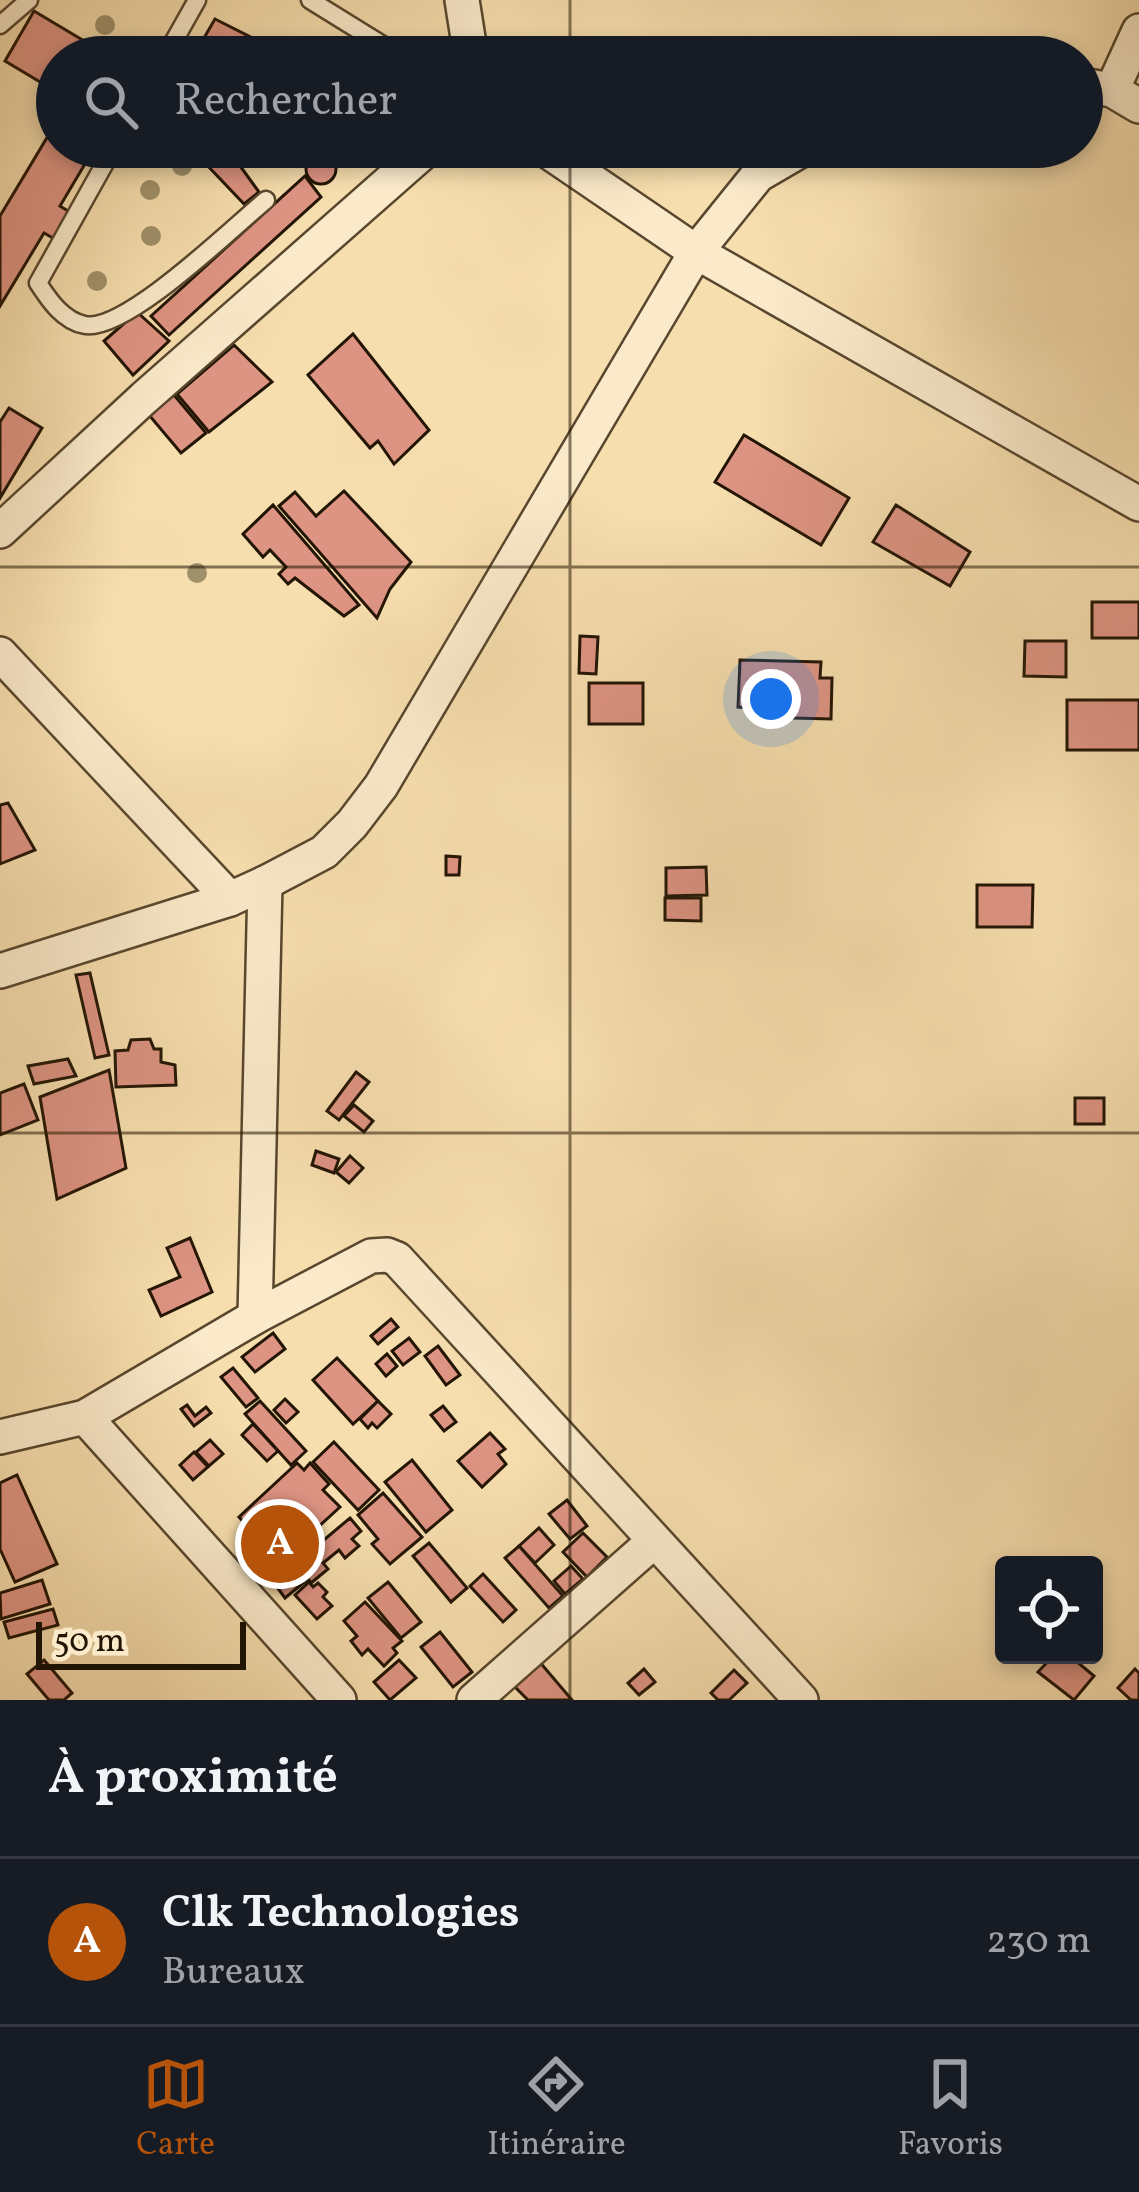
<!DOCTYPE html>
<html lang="fr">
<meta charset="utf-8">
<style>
:root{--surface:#171b24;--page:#242831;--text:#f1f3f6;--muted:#9ea1a6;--line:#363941;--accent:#b45309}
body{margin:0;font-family:Vollkorn,serif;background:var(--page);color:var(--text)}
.controls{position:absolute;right:36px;bottom:36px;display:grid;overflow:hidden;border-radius:12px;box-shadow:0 6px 18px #0003}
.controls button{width:108px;height:108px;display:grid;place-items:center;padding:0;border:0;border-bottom:3px solid var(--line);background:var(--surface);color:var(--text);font:60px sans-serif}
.scale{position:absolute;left:36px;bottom:30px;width:210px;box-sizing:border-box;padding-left:12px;border:6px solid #231504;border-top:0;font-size:33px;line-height:42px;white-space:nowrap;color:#231504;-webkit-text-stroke:9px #faeaca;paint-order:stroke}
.you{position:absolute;left:771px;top:699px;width:42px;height:42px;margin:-30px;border:9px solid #fff;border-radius:50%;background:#1a73e8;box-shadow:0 0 0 18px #1a73e833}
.badge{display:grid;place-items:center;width:78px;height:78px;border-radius:50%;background:var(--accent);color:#fff;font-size:39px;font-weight:700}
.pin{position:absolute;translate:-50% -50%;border:6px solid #fff;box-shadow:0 3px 12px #0006}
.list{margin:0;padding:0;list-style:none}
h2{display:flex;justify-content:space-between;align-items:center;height:156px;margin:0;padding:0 48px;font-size:51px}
h2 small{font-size:39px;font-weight:400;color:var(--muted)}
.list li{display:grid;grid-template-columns:78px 1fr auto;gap:36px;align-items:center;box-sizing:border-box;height:168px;padding:0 48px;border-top:3px solid var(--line)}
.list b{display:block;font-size:45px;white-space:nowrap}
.list p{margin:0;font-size:39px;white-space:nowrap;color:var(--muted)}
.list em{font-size:39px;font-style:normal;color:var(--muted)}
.icon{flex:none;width:66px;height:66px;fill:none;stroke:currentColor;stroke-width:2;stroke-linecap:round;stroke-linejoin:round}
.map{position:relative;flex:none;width:1139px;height:1700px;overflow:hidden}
.search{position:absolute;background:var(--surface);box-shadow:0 6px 18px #0003;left:36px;right:36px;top:36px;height:132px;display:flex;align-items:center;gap:30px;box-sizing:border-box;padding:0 42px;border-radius:66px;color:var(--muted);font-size:45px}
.sheet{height:324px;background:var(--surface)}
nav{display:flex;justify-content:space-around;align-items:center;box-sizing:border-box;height:168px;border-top:3px solid var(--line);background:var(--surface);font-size:33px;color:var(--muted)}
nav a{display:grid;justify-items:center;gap:6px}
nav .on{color:var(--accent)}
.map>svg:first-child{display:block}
.building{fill:#de9483;stroke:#231504;stroke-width:3}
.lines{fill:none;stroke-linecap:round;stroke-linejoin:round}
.lane-casing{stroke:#58472e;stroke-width:21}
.street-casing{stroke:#58472e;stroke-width:38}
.lane{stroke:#faeaca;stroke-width:16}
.street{stroke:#faeaca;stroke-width:33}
.tree{fill:#a0916b}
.grid{fill:none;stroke:#231504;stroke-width:3;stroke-opacity:0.55}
</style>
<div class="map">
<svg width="1139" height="1700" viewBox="0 0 1139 1700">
<rect width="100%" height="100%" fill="#f7deae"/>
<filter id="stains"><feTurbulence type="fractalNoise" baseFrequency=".00167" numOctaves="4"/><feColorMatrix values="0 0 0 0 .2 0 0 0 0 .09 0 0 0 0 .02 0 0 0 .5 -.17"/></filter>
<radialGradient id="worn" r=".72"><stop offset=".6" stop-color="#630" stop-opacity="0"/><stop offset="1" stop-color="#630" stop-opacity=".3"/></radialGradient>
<g class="building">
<path d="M34,11l77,46h-54v35l-52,-31z"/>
<path d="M215,19l75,38h-97z"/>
<path d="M57,121v26h38l-35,59 16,10 -16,26 -16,-9 -44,73v-90z"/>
<path d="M230,152l29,40 -15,12 -39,-41z"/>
<circle cx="321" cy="169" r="15"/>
<path d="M305,176l16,21 -152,138 -18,-19z"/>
<path d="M137,312l32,29 -36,34 -29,-34z"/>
<path d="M353,334l76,96 -35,34 -16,-23 -8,7 -62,-73z"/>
<path d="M234,345l38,37 -63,50 -32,-38z"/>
<path d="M174,395l32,38 -25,20 -32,-38z"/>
<path d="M9,408l33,20 -42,70v-76z"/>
<path d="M744,435l105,63 -28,47 -106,-63z"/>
<path d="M344,491l67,71 -21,27 -13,29 -98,-112 16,-14 21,24z"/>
<path d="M273,505l86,100 -15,11 -49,-38 -7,6 -9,-10 7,-7 -16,-17 -7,7 -20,-23z"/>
<path d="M896,505l74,47 -20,34 -77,-44z"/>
<rect x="1092" y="602" width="47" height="36"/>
<path d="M580,636l18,1 -2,37 -17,-1z"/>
<path d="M1025,641h41v36l-42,-1z"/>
<path d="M740,660l81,2 -1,16h12l-1,41 -79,-2v-9l-14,-1z"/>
<rect x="589" y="683" width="54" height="41"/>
<rect x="1067" y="700" width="72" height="50"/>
<path d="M8,803l27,47 -35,14v-59z"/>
<path d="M446,856l14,1 -1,18h-13z"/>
<path d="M706,867l1,28 -41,1v-28z"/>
<path d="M977,885h56l-1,42h-55z"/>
<path d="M665,898h36v23l-36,-1z"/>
<path d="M90,973l19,82 -14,3 -19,-83z"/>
<path d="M150,1039l4,10h7v13l14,3 1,20 -60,2 -1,-36 13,-1 3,-10z"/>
<path d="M68,1059l8,17 -42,8 -6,-18z"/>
<path d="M109,1070l17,98 -69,31 -17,-102z"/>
<path d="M356,1072l13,10 -30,38 -12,-9z"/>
<path d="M24,1084l14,36 -38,15v-42z"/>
<rect x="1075" y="1098" width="29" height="26"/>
<path d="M354,1105l19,16 -9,11 -20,-16z"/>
<path d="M316,1151l23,8 -5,14 -22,-8z"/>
<path d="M350,1156l13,12 -14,15 -13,-11z"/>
<path d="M190,1238l22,54 -51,24 -12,-26 31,-13 -13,-29z"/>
<path d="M391,1319l7,8 -20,17 -7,-8z"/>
<path d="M273,1333l12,16 -30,23 -13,-15z"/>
<path d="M409,1338l11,14 -17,13 -11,-14z"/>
<path d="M438,1346l22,29 -14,10 -21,-29z"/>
<path d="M387,1354l10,12 -11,10 -10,-12z"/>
<path d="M337,1358l41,43 -25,23 -40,-44z"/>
<path d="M233,1368l25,30 -12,9 -25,-30z"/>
<path d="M285,1399l13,13 -12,11 -12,-13z"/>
<path d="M260,1401l46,50 -15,14 -46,-51z"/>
<path d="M378,1401l13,13 -14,14 -5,-5 -4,5 -8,-9z"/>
<path d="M187,1405l8,11 11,-9 5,6 -17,13 -13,-17z"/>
<path d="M443,1406l13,16 -12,9 -13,-16z"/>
<path d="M253,1424l25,27 -11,10 -25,-26z"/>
<path d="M490,1433l15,16 -7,5 8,10 -24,23 -24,-26z"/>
<path d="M210,1440l13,14 -14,12 -13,-14z"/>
<path d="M334,1442l45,48 -21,20 -45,-48z"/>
<path d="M194,1452l14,15 -15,13 -13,-15z"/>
<path d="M412,1460l40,50 -26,22 -41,-50z"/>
<path d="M297,1463l7,7 6,-7 19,21 -6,6 17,17 -60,55 -41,-45z"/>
<path d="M17,1475l40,89 -42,18 -15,-33v-66z"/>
<path d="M383,1493l39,44 -32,27 -18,-20 6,-5 -20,-24z"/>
<path d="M567,1500l20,26 -17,13 -21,-25z"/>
<path d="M350,1518l11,13 -9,8 7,7 -14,12 -6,-8 -16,13 5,6 -17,14 -3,-4 -23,19 -8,-11 8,-6 -4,-5z"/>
<path d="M539,1528l15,17 -19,18 -16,-17z"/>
<path d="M583,1533l24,24 -20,20 -24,-25z"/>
<path d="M429,1543l38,45 -16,14 -38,-46z"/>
<path d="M519,1546l44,50 -14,12 -44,-50z"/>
<path d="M571,1566l12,13 -18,15 -11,-13z"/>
<path d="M483,1574l33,36 -13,12 -33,-36z"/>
<path d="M42,1580l8,24 -49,15 -1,-26z"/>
<path d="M309,1582l4,5 5,-4 9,9 -4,5 9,9 -15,13 -22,-24z"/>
<path d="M388,1582l33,40 -20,16 -33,-40z"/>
<path d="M365,1602l37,39 -9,7 4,5 -13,13 -16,-17 -6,6 -11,-14 6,-5 -13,-15z"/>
<path d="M53,1609l5,16 -49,13 -5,-16z"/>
<path d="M440,1632l32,40 -19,15 -32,-40z"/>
<path d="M1054,1655h15l25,21 -20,24 -36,-28z"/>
<path d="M44,1660l28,33 -8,7h-15l-22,-26z"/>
<path d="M399,1660l17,18 -26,22 -16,-18z"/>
<path d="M538,1660l34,40h-44l-15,-15z"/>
<path d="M644,1669l11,13 -16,13 -11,-12z"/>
<path d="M1135,1669l4,4v27h-8l-13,-12z"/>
<path d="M734,1670l13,13 -18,17h-11l-7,-7z"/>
</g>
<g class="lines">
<defs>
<g id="lane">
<path d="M310,0l92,57"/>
<path d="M0,25l29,-25"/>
<path d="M165,57l32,-57"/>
<path d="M114,147l-76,136c11,17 25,38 47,42 41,7 147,-97 181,-125"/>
</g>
<g id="street">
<path d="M462,0l9,57"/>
<path d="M1082,85l30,5 27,16"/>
<path d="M1112,90l27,-59"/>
<path d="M542,147l154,105 443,252"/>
<path d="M0,531l144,-133 285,-251"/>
<path d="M0,654l230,245"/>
<path d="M0,971l230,-72 35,-16 59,-31 28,-28 29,-38 315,-534 62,-77 48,-28"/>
<path d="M255,1317l10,-434"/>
<path d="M85,1417l254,283"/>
<path d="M0,1437l85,-20 170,-100 116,-61 16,-1 10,4 404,441"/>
<path d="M474,1700l179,-158"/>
</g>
</defs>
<use href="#lane" class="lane-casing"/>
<use href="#street" class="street-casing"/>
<use href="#lane" class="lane"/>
<use href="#street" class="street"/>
</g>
<g class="tree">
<circle cx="105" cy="25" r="10"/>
<circle cx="182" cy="166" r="10"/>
<circle cx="150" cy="190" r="10"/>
<circle cx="151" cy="236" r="10"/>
<circle cx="97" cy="281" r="10"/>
<circle cx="197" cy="573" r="10"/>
</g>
<path class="grid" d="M570,0v57M570,147v1553M0,567h1139M0,1133h1139"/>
<rect width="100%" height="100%" filter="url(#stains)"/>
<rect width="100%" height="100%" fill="url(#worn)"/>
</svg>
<div class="controls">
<button><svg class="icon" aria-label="locate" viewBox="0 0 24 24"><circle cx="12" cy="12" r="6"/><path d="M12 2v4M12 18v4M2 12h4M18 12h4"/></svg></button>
</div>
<div class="scale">50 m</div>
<div class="you"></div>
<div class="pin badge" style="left:280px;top:1544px">A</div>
<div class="search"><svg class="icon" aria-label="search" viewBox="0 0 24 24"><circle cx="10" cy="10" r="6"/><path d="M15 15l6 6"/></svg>Rechercher</div>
</div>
<section class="sheet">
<h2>À proximité<small></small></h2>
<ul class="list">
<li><span class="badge">A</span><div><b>Clk Technologies</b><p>Bureaux</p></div><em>230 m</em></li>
</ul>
</section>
<nav>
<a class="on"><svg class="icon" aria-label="map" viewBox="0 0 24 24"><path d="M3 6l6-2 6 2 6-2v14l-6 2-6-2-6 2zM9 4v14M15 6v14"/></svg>Carte</a>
<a><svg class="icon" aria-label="directions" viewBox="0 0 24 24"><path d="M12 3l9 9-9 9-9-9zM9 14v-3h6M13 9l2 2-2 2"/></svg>Itinéraire</a>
<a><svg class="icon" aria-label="saved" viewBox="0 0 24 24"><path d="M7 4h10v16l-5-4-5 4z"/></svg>Favoris</a>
</nav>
